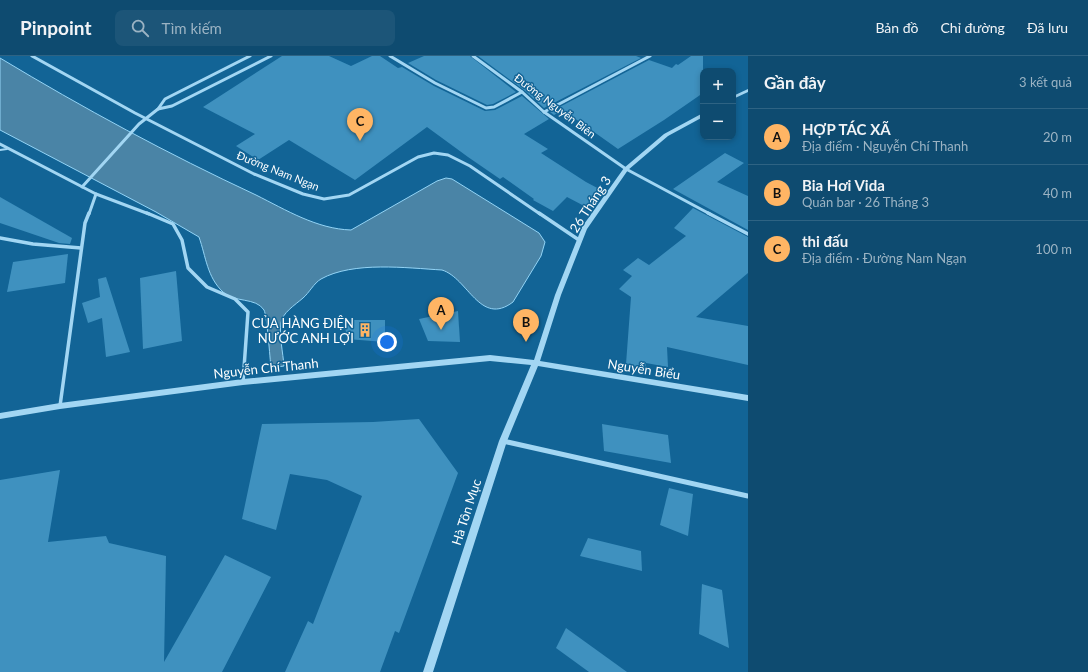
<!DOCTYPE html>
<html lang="vi">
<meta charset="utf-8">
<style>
:root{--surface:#0e4b70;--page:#1c5578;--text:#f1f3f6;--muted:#9bb3c3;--line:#2e6383;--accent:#ffb564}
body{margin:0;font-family:Lato,sans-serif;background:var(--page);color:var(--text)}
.controls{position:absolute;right:12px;top:12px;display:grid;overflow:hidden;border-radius:8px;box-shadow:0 2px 6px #0003}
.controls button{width:36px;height:36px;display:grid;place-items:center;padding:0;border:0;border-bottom:1px solid var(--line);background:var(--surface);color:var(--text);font:20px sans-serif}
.you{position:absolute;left:387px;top:286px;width:14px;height:14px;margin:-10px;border:3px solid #fff;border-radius:50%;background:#1a73e8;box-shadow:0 0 0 6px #1a73e833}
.badge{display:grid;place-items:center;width:26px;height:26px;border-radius:50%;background:var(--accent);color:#111;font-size:13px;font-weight:700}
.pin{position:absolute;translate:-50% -33px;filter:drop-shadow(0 1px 2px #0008)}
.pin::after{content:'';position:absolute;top:21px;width:14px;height:12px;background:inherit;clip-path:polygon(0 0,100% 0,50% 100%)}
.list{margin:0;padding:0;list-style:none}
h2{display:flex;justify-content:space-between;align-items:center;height:52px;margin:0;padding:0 16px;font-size:17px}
h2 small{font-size:13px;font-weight:400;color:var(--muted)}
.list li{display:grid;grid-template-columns:26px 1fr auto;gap:12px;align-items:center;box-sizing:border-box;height:56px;padding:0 16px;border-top:1px solid var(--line)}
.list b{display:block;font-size:15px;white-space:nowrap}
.list p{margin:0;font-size:13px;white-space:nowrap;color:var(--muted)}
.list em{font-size:13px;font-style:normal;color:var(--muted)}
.icon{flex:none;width:22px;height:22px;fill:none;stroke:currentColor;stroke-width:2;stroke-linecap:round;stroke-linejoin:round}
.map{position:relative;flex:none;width:748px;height:616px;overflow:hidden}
header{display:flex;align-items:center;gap:24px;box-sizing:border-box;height:56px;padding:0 20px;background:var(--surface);border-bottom:1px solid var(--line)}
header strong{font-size:19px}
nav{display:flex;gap:22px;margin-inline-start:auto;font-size:14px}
.search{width:280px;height:36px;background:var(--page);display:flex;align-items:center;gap:10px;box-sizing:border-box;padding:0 14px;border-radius:8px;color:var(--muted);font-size:15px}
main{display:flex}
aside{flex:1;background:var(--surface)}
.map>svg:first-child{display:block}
.water{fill:#4a84a6;stroke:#93d4f6}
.building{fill:#3f91bf}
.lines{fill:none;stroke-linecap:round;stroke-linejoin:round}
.service{stroke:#a2d6f3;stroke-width:2}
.minor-far2{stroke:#a2d6f3;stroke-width:3}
.minor-far1{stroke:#a2d6f3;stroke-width:3.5}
.minor{stroke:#a2d6f3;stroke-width:5}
.tertiary{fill:#a2d6f3;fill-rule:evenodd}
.labels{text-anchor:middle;stroke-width:3;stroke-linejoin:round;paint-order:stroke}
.far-street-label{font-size:11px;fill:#fff;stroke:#126496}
.street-label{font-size:13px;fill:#fff;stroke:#126496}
.poi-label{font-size:13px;fill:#fff;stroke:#126496;text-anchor:end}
</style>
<header>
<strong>Pinpoint</strong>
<div class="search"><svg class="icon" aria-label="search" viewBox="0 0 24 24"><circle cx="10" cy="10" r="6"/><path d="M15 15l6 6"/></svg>Tìm kiếm</div>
<nav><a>Bản đồ</a><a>Chỉ đường</a><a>Đã lưu</a></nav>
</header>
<main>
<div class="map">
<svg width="748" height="616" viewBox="0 0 748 616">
<rect width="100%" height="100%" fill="#126496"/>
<path class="water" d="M0,2c83,50 168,96 256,137 30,15 61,34 95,35l86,-49 9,-3 6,1 87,54 6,9 -4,14 -28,46c-33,25 -45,-24 -71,-32 -35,-2 -89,-9 -121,9 -7,4 -12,14 -18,19 -8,7 -21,15 -22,25 -2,12 2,30 3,43l-13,2c-1,-9 -4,-53 -7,-58 -8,-13 -30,-7 -41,-18 -16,-15 -17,-35 -24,-55l-43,-25 -156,-82z"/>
<g class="building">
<path d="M282,0h47l22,10 21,-10h8l18,12 4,-1 32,19 51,25 10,-1 27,-14 27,23 -25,15 24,15 -7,4 45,29 19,10 -15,17 -23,-12 -14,14 -20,-11 1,-1 -31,-22 -3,2 -32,-22 -41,-30 -72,53 -66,-40 -31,20 -22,-14 19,-12 -52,-27z"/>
<path d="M424,0h46l46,36 -23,12 -6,1 -51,-25 -28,-17z"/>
<path d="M478,0h158l5,2 -97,50 -20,-18z"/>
<path d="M691,0h12v37l-39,27 -46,29 -55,-39 -9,5 -4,-3 99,-52 23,8 4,-4 2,1z"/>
<path d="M725,97l19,10 -27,19 31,14v34l-75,-41z"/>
<path d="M0,141l72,41 -2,6 -11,-1 -59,-20z"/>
<path d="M693,152l55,29v36l-52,44 52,9v39l-81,-18 1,20 -22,-4 -1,6 -19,-5 5,-67 -12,-8 13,-13 -9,-6 15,-12 11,7 37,-29 -12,-8z"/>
<path d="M68,198l-3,29 -58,9 6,-30z"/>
<path d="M176,215l6,70 -39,8 -3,-71z"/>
<path d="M106,221l24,75 -24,5 -4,-39 -14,5 -6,-20 18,-6 -2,-18z"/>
<path d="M458,255l2,31 -32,-1 -9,-22z"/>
<path d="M344,264h41v22l-38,-3z"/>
<path d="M419,363l39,54 -59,160 -4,-2 -15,41h-95l23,-51 5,3 49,-128 -35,-16 -37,-6 -14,56 -34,-11 20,-95 111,-2z"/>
<path d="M602,368l66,11 3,28 -67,-12z"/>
<path d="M60,414l-12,72 58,-6 3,7 57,13 -2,106 61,-107 46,22 -49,95h-222v-192z"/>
<path d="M669,432l24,6 -5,42 -28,-11z"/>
<path d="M588,482l53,13 1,20 -62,-15z"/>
<path d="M702,528l20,6 7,58 -30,-14z"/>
<path d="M566,572l61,44h-38l-33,-24z"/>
</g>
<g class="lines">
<path class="service" d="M0,94l7,-1"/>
<g class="minor-far2">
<path d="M32,0l103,57 119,61 49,20 21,5 25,-4 69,-38 16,-4 14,2 22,11 70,48"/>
<path d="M250,0l-85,43 -7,10 14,-3 99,-50"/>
<path d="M390,0l45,27 51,25 8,-1 28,-15"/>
<path d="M473,0l49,36 22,20 82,57 84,45"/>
<path d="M544,56l106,-56"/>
<path d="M0,88l96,50 53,20"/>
<path d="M82,131l57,-63 19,-15"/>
<path d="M89,158l7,-20"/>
</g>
<g class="minor-far1">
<path d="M147,157l26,11 9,16 6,28 19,19 28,12 13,13 -5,70"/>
<path d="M539,157l40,27"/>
<path d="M708,157l40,21"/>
<path d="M0,182l33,6 48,4"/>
<path d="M60,350l25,-183 4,-10"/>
</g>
<path class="minor" d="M503,385l245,55"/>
<g class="tertiary">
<path d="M748,33v3l-15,7v-3z"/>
<path d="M703,57v4l-35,19 -40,34 -41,59 -26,66 -21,66 208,34v6l-210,-35 -31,75 -74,231h-10l76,-231 32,-76 -41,-4 -247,24 -183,24 -60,10v-6l60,-10 183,-24 247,-24 44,5 21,-65 27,-68 42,-59 40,-34z"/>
</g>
</g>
<defs>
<symbol id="building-bare" viewBox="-9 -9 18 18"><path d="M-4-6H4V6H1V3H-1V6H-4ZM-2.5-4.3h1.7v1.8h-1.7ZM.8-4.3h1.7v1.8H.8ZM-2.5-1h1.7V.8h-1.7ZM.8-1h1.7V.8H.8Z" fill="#ffb564" stroke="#126496" stroke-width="2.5" paint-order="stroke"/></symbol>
</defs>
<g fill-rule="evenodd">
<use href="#building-bare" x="355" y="264" width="20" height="20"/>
</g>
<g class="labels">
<g class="far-street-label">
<text transform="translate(555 50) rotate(37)" y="4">Đường Nguyễn Biên</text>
<text transform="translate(278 115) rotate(22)" y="4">Đường Nam Ngạn</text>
</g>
<g class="street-label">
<text transform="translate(590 148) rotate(-57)" y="5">26 Tháng 3</text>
<text transform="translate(266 312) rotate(-6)" y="5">Nguyễn Chí Thanh</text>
<text transform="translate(644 313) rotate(9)" y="5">Nguyễn Biểu</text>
<text transform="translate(466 456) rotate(-72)" y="5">Hà Tôn Mục</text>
</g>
<g class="poi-label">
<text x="354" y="272">CỦA HÀNG ĐIỆN<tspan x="354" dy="15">NƯỚC ANH LỢI</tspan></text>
</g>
</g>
</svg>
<div class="controls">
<button>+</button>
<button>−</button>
</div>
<div class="you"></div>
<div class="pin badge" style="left:441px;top:274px">A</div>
<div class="pin badge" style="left:526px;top:286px">B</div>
<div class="pin badge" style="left:360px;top:85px">C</div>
</div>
<aside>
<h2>Gần đây<small>3 kết quả</small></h2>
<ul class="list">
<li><span class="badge">A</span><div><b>HỢP TÁC XÃ</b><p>Địa điểm · Nguyễn Chí Thanh</p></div><em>20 m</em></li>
<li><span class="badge">B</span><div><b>Bia Hơi Vida</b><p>Quán bar · 26 Tháng 3</p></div><em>40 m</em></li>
<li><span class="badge">C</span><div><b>thi đấu</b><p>Địa điểm · Đường Nam Ngạn</p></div><em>100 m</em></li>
</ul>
</aside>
</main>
